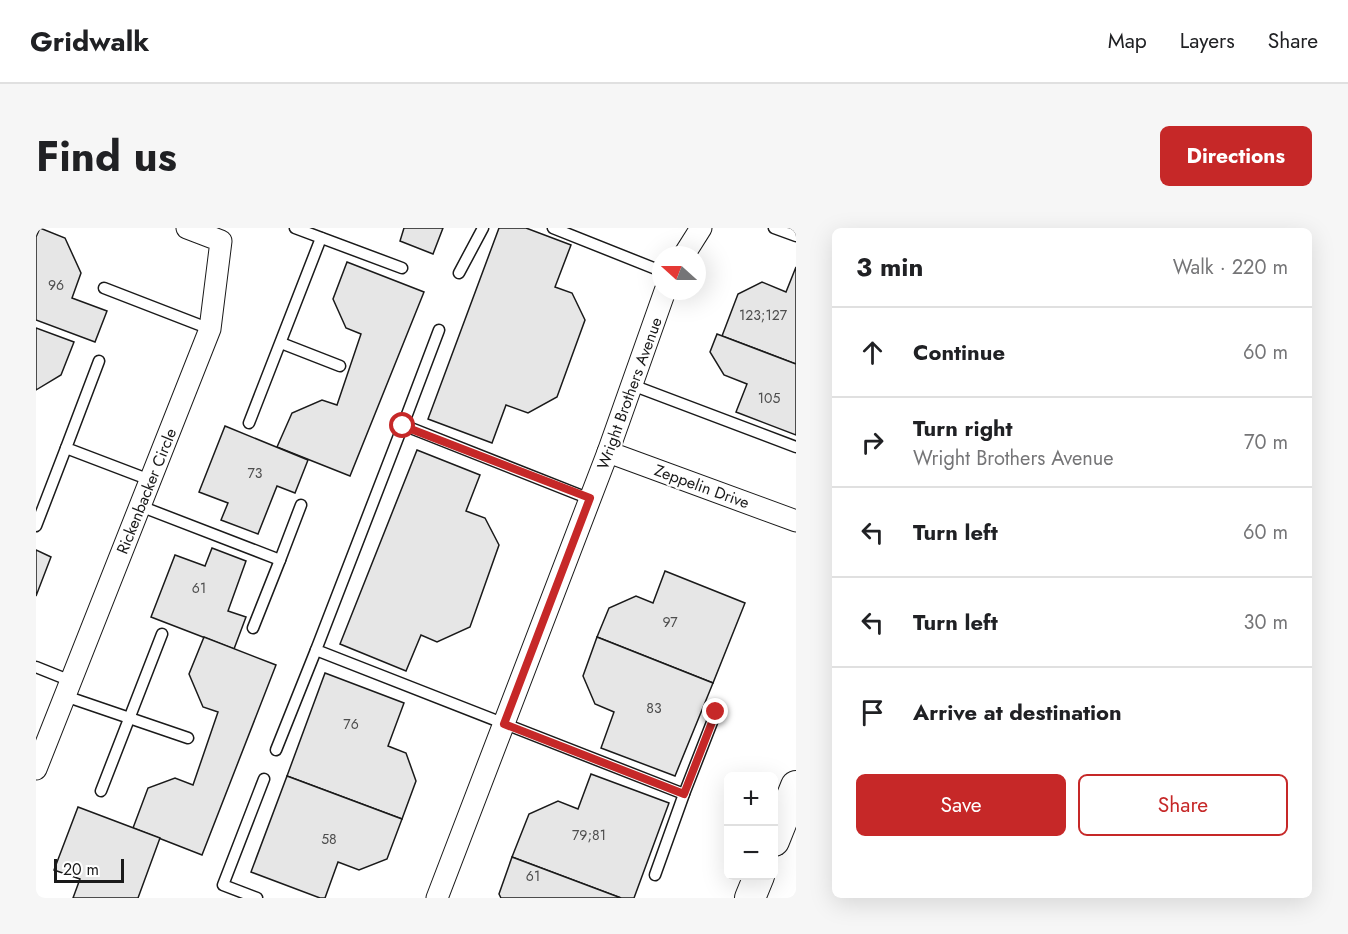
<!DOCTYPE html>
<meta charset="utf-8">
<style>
:root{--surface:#fff;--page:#f6f6f6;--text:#202124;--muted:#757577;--line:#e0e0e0;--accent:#c62828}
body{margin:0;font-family:Jost,sans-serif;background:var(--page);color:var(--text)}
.controls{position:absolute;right:18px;bottom:18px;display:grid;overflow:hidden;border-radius:9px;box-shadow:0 6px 24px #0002}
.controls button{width:54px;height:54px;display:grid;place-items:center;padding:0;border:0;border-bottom:2px solid var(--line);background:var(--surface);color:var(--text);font:30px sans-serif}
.compass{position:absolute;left:616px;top:18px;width:54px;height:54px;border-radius:50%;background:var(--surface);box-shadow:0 6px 24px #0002;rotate:291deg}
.scale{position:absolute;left:18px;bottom:15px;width:70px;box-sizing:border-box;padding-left:6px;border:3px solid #1a1a1a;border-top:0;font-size:16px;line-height:21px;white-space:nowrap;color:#1a1a1a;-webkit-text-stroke:4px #fff;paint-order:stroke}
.stop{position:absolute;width:18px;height:18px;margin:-14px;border:4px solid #c62828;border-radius:50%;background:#fff}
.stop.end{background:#c62828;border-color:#fff;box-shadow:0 2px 6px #0008}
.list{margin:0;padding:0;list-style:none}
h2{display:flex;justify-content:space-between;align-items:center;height:78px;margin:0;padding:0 24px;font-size:26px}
h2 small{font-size:20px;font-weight:400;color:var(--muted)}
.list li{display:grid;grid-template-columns:39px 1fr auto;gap:18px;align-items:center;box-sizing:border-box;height:90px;padding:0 24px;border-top:2px solid var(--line)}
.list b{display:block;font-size:22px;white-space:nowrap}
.list p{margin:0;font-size:20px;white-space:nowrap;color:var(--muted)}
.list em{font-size:20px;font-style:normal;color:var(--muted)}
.actions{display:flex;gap:12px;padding:18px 24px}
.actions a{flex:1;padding:14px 0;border:2px solid var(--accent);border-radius:9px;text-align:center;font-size:21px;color:var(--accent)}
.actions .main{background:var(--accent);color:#fff}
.icon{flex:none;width:33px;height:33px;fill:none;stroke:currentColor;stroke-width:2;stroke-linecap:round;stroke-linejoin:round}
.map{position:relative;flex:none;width:760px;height:670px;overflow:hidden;border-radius:9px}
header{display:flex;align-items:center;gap:36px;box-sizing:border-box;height:84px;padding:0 30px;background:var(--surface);border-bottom:2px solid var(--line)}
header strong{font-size:28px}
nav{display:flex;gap:33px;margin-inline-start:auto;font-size:21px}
.intro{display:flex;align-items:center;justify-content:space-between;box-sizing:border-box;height:144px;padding:0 36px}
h1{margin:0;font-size:42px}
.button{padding:15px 27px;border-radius:9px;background:var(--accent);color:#fff;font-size:21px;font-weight:700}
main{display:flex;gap:36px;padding:0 36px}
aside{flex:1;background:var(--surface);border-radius:9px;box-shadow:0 6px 24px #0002}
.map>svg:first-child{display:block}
.building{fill:#e6e6e6;stroke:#1a1a1a;stroke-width:1.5}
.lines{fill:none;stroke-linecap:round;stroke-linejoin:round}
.service-casing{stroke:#1a1a1a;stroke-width:13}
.minor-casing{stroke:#1a1a1a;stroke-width:23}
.secondary-casing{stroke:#1a1a1a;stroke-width:32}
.service{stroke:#fff;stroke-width:10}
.minor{stroke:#fff;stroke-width:21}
.secondary{stroke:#fff;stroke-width:30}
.route{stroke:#c62828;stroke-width:8}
.labels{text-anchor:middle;stroke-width:4.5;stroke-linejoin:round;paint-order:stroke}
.number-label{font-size:14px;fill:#4d4d4d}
.street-label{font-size:16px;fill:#1a1a1a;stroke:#fff}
</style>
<header>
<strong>Gridwalk</strong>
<nav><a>Map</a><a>Layers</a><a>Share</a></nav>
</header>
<div class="intro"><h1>Find us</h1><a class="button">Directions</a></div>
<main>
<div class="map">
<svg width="760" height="670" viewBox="0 0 760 670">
<rect width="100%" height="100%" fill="#fff"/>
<g class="building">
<path d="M4,0l25,10 16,35 -9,25 35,13 -12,31 -59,-22v-83z"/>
<path d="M368,0h39l-10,26 -33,-13z"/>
<path d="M463,0h27l45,17 -16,42 17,6 13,27 -28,77 -29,16 -22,-8 -14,38 -64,-24z"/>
<path d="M311,34l77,30 -74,184 -73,-29 15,-34 30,-13 15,5 24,-71 -15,-6 -13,-29z"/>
<path d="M760,39v97l-74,-28 16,-42 24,-12 24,10z"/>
<path d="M0,100l38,14 -13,33 -25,15z"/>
<path d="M681,106l79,30v71l-60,-23 11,-28 -23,-9 -14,-23z"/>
<path d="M189,198l83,34 -13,33 -18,-7 -19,48 -37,-14 7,-17 -29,-11z"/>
<path d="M381,222l63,25 -14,36 19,7 14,27 -29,82 -33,15 -16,-7 -15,36 -66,-27z"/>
<path d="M176,320l34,13 -18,50 18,6 -12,32 -83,-32 24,-62 30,11z"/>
<path d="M0,322l15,7 -15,39z"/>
<path d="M629,343l80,32 -32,80 -116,-46 12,-29 27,-12 17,7z"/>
<path d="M168,409l72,28 -74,190 -69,-27 15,-40 27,-10 18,7 25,-73 -15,-5 -14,-33z"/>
<path d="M561,409l116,46 -38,93 -74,-28 13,-36 -19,-8 -12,-28z"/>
<path d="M289,445l79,30 -16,43 18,7 10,28 -14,38 -115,-43z"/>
<path d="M555,546l78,29 -35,95h-13l-109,-41 17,-43 29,-13 20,8z"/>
<path d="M251,548l115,43 -15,40 -28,11 -21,-8 -13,36h-5l-69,-26z"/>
<path d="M42,579l82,31 -22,60h-65l7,-19 -26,-9z"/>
<path d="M476,629l109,41h-120l-2,-4z"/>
</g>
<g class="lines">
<defs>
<g id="service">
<path d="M259,0l107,40"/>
<path d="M517,0l108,43"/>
<path d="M738,0l22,8"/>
<path d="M423,45l24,-45"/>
<path d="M68,60l106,41"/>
<path d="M245,115l59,23"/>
<path d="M63,133l-33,87 84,32"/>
<path d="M596,157l164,62"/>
<path d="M213,195l72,-185"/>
<path d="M367,197l36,-95"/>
<path d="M554,271l-187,-74 -87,225 368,144 32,-82"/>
<path d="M104,278l140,54 21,-55"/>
<path d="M0,298l30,-78"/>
<path d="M217,400l27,-68"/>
<path d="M0,439l35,14"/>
<path d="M29,468l123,42"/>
<path d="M240,522l40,-100"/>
<path d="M65,563l61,-157"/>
<path d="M619,647l29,-81"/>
<path d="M221,670l-34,-13 41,-106"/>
</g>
<g id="minor">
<path d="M648,27l17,-27"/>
<path d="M572,224l188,69"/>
<path d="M0,541l174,-440 11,-88 -34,-13"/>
<path d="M401,670l171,-446 57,-161"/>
</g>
<g id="secondary">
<path d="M738,613l22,-55"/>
<path d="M714,670l9,-22"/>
</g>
</defs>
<use href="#service" class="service-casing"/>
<use href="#minor" class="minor-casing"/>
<use href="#secondary" class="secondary-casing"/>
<use href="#service" class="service"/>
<use href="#minor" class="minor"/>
<use href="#secondary" class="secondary"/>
</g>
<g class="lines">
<path class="route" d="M367,198l187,72 -86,226 180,70 32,-82"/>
</g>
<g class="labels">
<g class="number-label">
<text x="20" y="62">96</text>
<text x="727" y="92">123;127</text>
<text x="733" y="175">105</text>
<text x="219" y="250">73</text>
<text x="163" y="365">61</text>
<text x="634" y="399">97</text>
<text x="618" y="485">83</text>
<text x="315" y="501">76</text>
<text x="553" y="612">79;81</text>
<text x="293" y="616">58</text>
<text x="497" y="653">61</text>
</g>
<g class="street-label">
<text transform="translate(593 165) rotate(-70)" y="6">Wright Brothers Avenue</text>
<text transform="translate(666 258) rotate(20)" y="6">Zeppelin Drive</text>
<text transform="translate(110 263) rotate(-68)" y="6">Rickenbacker Circle</text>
</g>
</g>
</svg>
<div class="controls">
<button>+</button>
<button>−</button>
</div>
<svg class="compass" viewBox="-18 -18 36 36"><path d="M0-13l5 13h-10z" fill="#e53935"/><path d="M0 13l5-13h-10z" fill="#757577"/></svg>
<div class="scale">20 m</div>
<div class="stop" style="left:367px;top:198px"></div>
<div class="stop end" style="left:680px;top:484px"></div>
</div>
<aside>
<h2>3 min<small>Walk · 220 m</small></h2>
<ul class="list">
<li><svg class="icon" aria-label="ahead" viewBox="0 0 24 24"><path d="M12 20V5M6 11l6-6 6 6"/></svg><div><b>Continue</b></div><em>60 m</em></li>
<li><svg class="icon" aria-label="right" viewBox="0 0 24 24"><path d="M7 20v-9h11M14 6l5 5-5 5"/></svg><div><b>Turn right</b><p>Wright Brothers Avenue</p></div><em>70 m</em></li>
<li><svg class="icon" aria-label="left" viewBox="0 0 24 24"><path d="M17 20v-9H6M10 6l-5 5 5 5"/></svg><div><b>Turn left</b></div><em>60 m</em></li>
<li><svg class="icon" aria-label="left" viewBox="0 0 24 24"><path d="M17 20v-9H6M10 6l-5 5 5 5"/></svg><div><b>Turn left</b></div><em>30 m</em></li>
<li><svg class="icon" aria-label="arrive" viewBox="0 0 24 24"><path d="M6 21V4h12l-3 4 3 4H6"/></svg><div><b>Arrive at destination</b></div></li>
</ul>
<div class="actions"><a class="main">Save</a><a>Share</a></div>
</aside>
</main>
